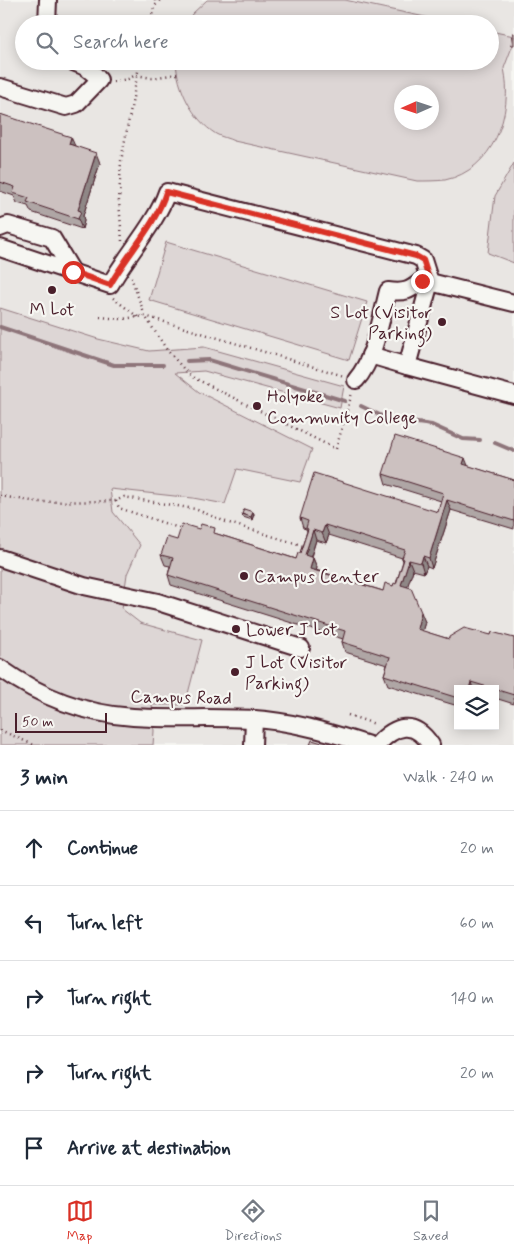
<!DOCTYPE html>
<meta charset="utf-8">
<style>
:root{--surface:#fff;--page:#f6f6f7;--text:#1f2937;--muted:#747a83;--line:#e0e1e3;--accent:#d93025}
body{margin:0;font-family:Mynerve,sans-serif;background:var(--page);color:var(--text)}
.controls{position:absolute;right:15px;bottom:15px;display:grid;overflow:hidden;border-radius:0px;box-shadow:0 2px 12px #0003}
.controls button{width:45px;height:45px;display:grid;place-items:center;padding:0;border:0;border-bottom:1px solid var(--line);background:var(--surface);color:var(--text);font:25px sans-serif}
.compass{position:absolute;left:394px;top:85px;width:45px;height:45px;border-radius:50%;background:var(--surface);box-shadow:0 2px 12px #0003;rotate:267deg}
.scale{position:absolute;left:15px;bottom:12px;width:92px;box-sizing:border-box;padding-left:5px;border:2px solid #4a1f2b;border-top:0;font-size:14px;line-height:18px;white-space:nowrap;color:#4a1f2b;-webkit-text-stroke:4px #f6f6f2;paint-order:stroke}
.stop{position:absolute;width:15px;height:15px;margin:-11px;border:4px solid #d93025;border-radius:50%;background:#fff}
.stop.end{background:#d93025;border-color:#fff;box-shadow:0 1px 5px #0008}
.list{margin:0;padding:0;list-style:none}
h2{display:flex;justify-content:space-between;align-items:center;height:65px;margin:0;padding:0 20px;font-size:21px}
h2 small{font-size:16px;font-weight:400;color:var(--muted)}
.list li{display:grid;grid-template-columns:32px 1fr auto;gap:15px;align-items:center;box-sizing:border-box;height:75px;padding:0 20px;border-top:1px solid var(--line)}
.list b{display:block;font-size:19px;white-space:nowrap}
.list em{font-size:16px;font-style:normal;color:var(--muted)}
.icon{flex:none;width:28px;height:28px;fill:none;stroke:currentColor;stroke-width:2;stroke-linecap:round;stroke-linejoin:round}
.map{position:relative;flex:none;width:514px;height:745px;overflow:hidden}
.search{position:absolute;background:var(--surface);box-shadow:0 2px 12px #0003;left:15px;right:15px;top:15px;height:55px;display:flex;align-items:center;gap:12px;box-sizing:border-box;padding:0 18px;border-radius:28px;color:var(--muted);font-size:19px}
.sheet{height:440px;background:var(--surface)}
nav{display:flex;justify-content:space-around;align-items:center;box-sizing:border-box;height:70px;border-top:1px solid var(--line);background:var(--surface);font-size:14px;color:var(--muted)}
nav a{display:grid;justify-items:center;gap:2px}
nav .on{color:var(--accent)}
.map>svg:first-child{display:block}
.built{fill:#e9e6e3;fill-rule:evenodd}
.green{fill:#ddd6d5;stroke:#947a80;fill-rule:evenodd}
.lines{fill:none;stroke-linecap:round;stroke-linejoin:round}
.stream{stroke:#8e747a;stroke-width:4}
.minor-casing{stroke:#4a1f2b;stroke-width:20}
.path{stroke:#4a1f2b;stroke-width:2.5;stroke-dasharray:1 4;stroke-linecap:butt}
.minor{stroke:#f6f6f2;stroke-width:16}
.wall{fill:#afa6a5;stroke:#4a1f2b;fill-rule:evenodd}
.shaded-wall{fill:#8f8786;stroke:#4a1f2b}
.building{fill:#ccc1c0;stroke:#4a1f2b;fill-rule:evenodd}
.route{stroke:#d93025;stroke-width:6}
.poi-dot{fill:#4a1f2b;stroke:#f6f6f2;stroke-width:2}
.labels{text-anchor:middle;stroke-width:4.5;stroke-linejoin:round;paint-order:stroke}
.poi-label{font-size:18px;fill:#4a1f2b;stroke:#f6f6f2;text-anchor:start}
.street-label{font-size:18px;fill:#4a1f2b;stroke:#f6f6f2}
</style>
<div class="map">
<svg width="514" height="745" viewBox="0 0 514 745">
<rect width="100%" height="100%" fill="#f6f6f2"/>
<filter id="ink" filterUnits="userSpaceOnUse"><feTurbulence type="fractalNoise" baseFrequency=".02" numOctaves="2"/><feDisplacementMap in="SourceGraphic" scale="10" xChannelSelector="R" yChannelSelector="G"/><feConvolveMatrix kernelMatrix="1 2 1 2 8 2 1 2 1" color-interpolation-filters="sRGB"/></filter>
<g filter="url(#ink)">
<path class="built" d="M0,0h514v745h-514zM24,24h466v37h-466zM402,92h30v30h-30zM458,689h37v37h-37z"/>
<g class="green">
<path d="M207,0h138l113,24h-272l6,-10z"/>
<path d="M490,31l24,5 -2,11 -8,21c10,46 -11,102 -59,112 -9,1 -19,1 -28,1l-183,-40c-6,-3 -13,-4 -18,-7 -24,-15 -39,-46 -40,-73h314zM402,92h30v30h-30z"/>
<path d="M514,163v100l-26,-10 7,-57z"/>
<path d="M166,242l201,60 -18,58 -200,-60z"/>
<path d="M0,308l98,31 51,12 55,-4 140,39 -4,22 -136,-37 -29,2 24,19 113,57 -12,33 -63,-13 -12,35 -32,-6 -83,-9 3,23 27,33 -13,29 -5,35 18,14 62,17 -17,65h-33l2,26 -1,14h-153z"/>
</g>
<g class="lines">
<g class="stream">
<path d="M0,327l114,38h49"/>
<path d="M187,361l22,-1 136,41"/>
<path d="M361,406l27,13 44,6 31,14 17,1"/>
<path d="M495,443l19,8"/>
</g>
<defs>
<g id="minor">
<path d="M47,24l1,-24"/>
<path d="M0,87l66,20 10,-3 23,-24c-8,-11 -16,-15 -29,-19"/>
<path d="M0,228l8,-3 44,13 21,35"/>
<path d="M0,248l110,37c17,-31 46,-61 57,-93l249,64 7,4 7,22 -8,-1c-13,10 -17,12 -34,10 -7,27 -13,68 -32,89"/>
<path d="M514,303l-84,-21 -23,84 107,29"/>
<path d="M370,355l37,11"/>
<path d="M0,558l84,28 74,16 143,46"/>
<path d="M0,668c39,28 85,46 133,49 45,3 89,-1 133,3 36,4 69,14 103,25"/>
<path d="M253,745l1,-26"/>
<path d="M377,745c18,-20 37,-26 54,0"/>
</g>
</defs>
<use href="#minor" class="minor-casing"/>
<g class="path">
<path d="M155,0l1,5"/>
<path d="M150,24l4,-17 6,-7"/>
<path d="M113,82l15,-3 8,-4 16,3 25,-4"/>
<path d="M122,241l-3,-40 2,-40 19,-100"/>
<path d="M131,277l14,39 22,34 23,26 146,73 16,-56"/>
<path d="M113,298l25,19"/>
<path d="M100,317l21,2 24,-3 199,60"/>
<path d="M0,496l38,6 78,-1 8,-4 71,12 31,13 78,24"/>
<path d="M116,501l3,7 63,21"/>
<path d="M348,715l27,9"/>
<path d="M0,730l34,15"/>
</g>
<use href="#minor" class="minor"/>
</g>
<g class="wall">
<path d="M0,114l75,32 25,17 -17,53 1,5 -2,8 -51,-17 -3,-6 -11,-3 -3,-7 -14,-5z"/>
<path d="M468,466l46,14v49l-63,-19 -19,58 -5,-2 -3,7 -11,-3 -6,17 18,35 -3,9 27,8 42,-4 23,3v66l-19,-6v-9h-37v17l-70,-21 -4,-10 3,-10 -42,-13 -3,-10 1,-3 -172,-54 -3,-10 2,-9 -5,-1 -4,-10 16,-15 40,-6 79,25 4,-6 7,-22 -1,-2 -3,-1 -3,-10 138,-6 3,-11 -55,-17 -3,-10zM329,535l73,23 1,3 -7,23 -13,7 -67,-21 1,-2 -4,-10 -2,-1 5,-17 10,3z"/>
<path d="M253,512l1,2 -2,6 -9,-3 -1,-3z"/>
</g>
<g class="shaded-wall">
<path d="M71,137l4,9 -6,-2z"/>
<path d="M96,153l4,10 -17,53 1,5 -2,8 -4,-10v-9z"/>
<path d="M465,458l4,10 -6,-4z"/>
<path d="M447,500l4,10 -19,58 -3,-10z"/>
<path d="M253,512l1,2 -2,6 -1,-3z"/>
<path d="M325,525l4,10 -3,8 -4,-10z"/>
<path d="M313,530l3,10 -8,25 -3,-10z"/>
<path d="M423,556l4,10 -3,7 -3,-10z"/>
<path d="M313,558l4,10 -4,10 -3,-9z"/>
<path d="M409,560l4,10 -8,24 -4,-9z"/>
<path d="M421,612l4,10 -5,17 -3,-10z"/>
<path d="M471,682l2,7h-4z"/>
</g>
<g class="building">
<path d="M513,33h1v12h-3z"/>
<path d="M0,114l71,23 -2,7 27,9 -18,57 3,1 -3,8 -51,-17 2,-4 -16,-5 2,-6 -15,-5z"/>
<path d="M395,436l70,22 -2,6 51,16v41l-67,-21 -18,58 -6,-2 -2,7 -12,-3 -8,25 10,3 10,24 -4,17 32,10v-2l15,-9 27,7 1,-3 22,6v57l-43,-13 -2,7h-11v9l-74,-23 6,-18 -48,-15 3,-11 -177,-56 5,-17 -12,-3 6,-18 10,3 5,-16 17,5 2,-5 14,4 -1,5 82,26 2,-6h2l8,-24 -2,-1 2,-7 -8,-3 14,-45 124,39 5,-19 -60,-19zM325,525l80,25 -3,8 2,1 -8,25 -2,-1 -1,3 -8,-3 -2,8 -73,-22 3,-11 -8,-3 8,-25 9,3z"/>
<path d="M244,509l9,3 -2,5 -9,-3z"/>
<path d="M312,740l17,5h-19z"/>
</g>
</g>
<g class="lines" filter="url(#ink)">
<path class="route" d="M73,272l37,13c17,-31 46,-60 56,-93l250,64 7,4 7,22 -8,-1"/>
</g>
<g class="poi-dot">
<circle cx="52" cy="290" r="5"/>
<circle cx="442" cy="322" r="5"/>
<circle cx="257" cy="406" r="5"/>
<circle cx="244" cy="576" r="5"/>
<circle cx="236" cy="629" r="5"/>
<circle cx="235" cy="672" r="5"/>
</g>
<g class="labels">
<g class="poi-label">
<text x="52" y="315" text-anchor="middle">M Lot</text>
<text x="432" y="318" text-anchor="end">S Lot (Visitor<tspan x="432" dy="21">Parking)</tspan></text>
<text x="267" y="402">Holyoke<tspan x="267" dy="21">Community College</tspan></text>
<text x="254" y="582">Campus Center</text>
<text x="246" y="635">Lower J Lot</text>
<text x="245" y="668">J Lot (Visitor<tspan x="245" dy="21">Parking)</tspan></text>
</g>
<g class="street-label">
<text transform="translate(181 697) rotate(1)" y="6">Campus Road</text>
</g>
</g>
</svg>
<div class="controls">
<button><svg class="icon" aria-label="layers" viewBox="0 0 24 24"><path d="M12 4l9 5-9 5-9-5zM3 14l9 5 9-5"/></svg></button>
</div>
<svg class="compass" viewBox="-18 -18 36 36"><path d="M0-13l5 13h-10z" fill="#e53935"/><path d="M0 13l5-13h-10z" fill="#747a83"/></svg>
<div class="scale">50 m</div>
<div class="stop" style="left:73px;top:272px"></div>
<div class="stop end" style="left:422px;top:281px"></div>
<div class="search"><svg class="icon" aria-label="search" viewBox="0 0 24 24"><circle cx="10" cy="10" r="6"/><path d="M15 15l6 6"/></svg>Search here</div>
</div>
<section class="sheet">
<h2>3 min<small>Walk · 240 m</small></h2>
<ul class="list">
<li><svg class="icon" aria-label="ahead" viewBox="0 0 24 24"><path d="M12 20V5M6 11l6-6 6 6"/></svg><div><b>Continue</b></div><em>20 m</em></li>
<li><svg class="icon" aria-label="left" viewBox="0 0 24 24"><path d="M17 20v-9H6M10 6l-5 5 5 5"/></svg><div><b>Turn left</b></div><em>60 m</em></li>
<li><svg class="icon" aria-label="right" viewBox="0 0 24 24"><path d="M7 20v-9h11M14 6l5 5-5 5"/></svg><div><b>Turn right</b></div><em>140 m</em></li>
<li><svg class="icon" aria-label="right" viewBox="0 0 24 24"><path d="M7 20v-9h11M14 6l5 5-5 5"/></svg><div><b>Turn right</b></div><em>20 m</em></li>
<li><svg class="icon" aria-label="arrive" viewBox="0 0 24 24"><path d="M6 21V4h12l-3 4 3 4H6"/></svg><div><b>Arrive at destination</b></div></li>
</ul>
</section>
<nav>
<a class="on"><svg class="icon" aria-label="map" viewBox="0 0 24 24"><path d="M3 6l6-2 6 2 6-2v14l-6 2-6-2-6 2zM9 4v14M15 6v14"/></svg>Map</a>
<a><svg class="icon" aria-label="directions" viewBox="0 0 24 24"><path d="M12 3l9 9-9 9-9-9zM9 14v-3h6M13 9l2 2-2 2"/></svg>Directions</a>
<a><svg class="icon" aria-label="saved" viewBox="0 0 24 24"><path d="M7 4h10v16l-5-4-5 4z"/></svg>Saved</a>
</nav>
